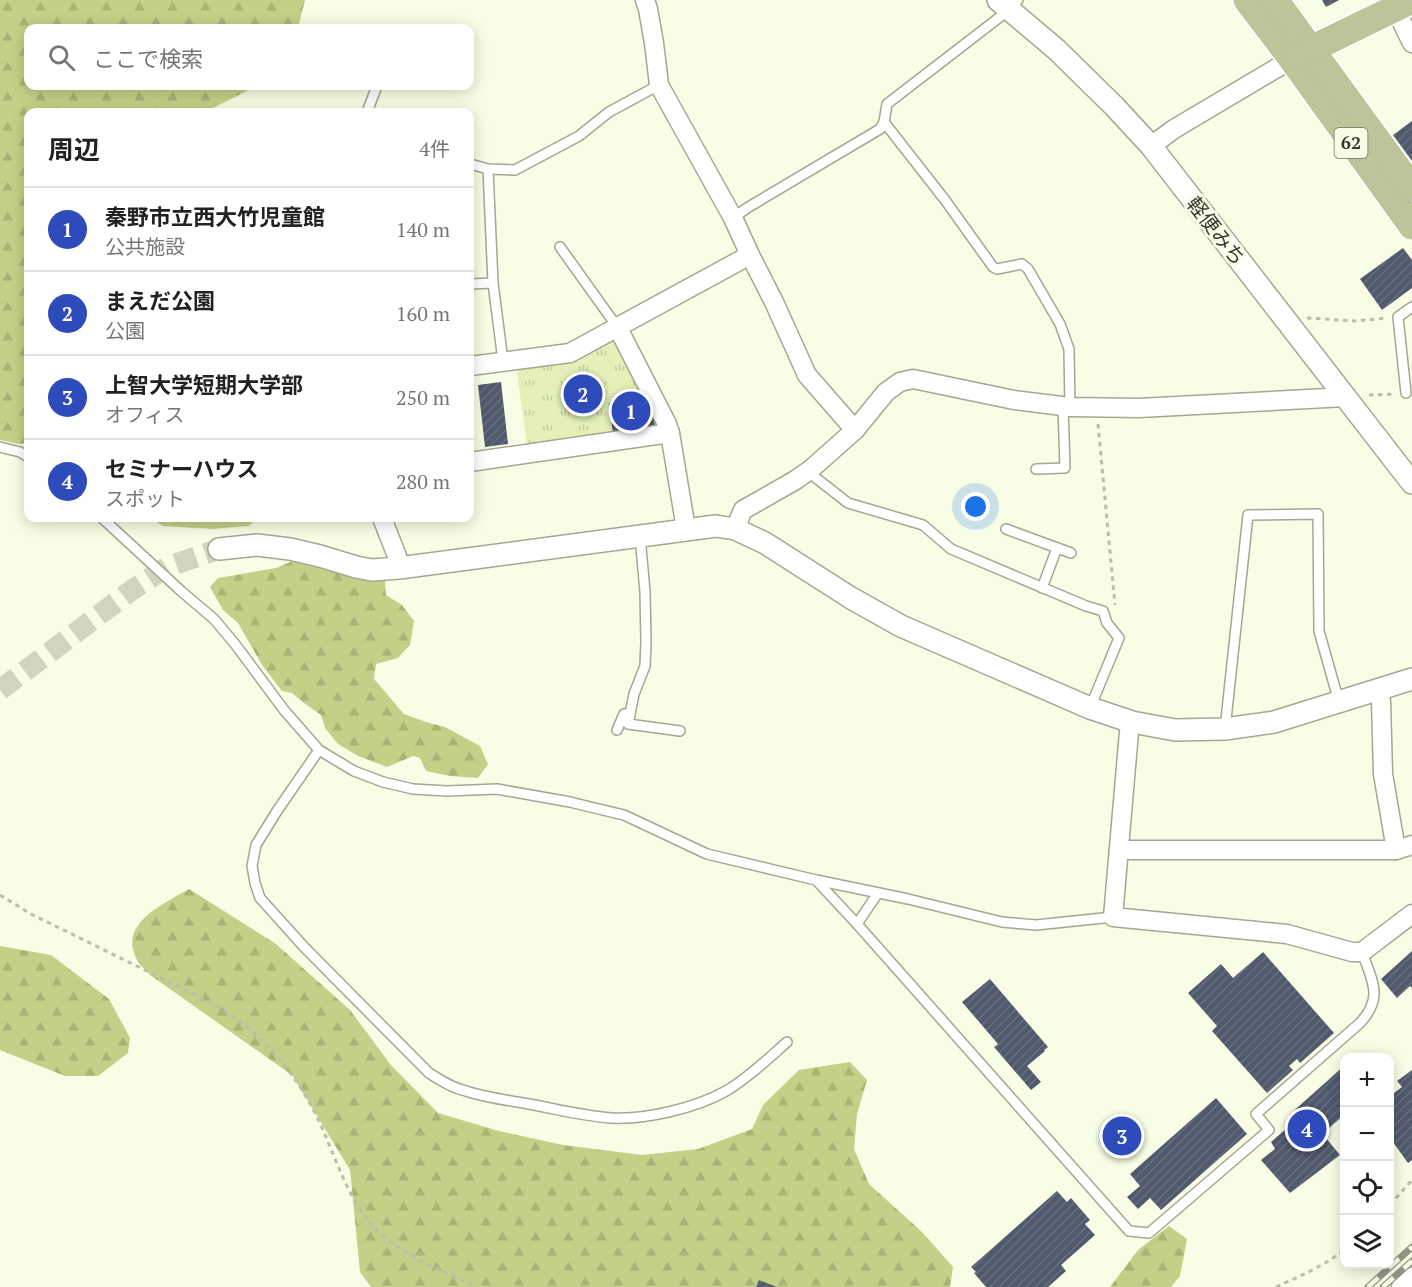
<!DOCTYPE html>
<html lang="ja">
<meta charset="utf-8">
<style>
:root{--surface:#fff;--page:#f2f2f2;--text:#222;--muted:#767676;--line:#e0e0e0;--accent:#2e4bbb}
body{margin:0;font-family:"PT Serif","Noto Sans JP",serif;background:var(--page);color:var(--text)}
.controls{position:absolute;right:18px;bottom:18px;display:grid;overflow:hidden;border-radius:12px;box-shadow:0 3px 15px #0003}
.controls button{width:54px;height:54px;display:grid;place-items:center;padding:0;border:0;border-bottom:2px solid var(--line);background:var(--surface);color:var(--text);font:30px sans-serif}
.you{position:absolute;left:976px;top:507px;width:21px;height:21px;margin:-15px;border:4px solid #fff;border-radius:50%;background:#1a73e8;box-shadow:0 0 0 9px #1a73e833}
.badge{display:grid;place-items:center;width:39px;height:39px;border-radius:50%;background:var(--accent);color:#fff;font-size:20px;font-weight:700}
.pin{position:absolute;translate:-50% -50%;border:3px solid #fff;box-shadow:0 2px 6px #0006}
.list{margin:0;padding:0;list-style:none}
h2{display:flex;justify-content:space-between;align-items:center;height:78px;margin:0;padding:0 24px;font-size:26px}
h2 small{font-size:20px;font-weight:400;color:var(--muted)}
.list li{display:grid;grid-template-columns:39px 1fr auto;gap:18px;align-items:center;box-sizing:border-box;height:84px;padding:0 24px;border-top:2px solid var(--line)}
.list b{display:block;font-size:22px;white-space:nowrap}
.list p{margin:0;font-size:20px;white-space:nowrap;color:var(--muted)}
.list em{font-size:20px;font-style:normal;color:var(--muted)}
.icon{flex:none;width:33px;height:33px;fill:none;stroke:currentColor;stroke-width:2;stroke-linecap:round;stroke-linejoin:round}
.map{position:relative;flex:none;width:1412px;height:1287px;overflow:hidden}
.search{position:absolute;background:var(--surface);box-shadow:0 3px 15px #0003;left:24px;top:24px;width:450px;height:66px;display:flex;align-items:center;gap:15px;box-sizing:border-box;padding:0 21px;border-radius:12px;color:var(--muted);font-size:22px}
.panel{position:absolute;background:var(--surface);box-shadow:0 3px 15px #0003;left:24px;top:108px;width:450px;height:414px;border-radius:12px}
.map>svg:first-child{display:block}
.forest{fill:url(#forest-firs)}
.park{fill:url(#park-tufts)}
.building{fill:url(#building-hatch)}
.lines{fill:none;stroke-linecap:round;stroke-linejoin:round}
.tertiary-tunnel{stroke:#d1d5c0;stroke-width:21;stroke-dasharray:21 10;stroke-linecap:butt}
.service-casing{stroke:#a3a891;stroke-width:12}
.minor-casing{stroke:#a3a891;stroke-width:21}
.tertiary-casing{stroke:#a3a891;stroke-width:24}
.primary-casing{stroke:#fff;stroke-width:30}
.path{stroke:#babeab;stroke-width:3;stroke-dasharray:4.5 4.5;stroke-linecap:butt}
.service{stroke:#fff;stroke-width:9}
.minor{stroke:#fff;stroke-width:18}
.tertiary{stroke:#fff;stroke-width:21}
.primary{stroke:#bcc499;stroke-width:27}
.rail-casing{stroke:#929685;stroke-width:7}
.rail{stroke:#f8fde5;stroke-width:4.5;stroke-dasharray:14;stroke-linecap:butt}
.labels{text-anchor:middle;stroke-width:6;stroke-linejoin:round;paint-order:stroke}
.shield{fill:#f8fde5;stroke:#707265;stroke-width:1.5}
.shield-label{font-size:18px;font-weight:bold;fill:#35372e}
.street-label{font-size:20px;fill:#35372e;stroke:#f8fde5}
</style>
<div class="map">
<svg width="1412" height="1287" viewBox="0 0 1412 1287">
<defs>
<pattern id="forest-firs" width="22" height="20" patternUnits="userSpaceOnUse" patternTransform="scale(1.5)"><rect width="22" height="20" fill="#c3d188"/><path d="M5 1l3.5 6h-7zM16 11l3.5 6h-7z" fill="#a8b476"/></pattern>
<pattern id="park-tufts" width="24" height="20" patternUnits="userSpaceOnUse" patternTransform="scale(1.5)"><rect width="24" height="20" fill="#e4f0b7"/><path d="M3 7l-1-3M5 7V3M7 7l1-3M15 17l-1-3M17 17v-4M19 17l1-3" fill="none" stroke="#c4ce9e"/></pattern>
<pattern id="building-hatch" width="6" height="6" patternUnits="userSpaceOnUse" patternTransform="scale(1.5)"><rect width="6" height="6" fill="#51596d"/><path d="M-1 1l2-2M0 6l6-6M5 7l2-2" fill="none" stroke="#686e7e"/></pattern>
</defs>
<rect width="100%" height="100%" fill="#f8fde5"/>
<g class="forest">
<path d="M0,0h305l-7,28h-270v58h227l-8,5 -42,21h-177v331l-9,1 -19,-4z"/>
<path d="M150,518h108l-9,8 -36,3 -50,-3z"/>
<path d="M295,560l79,11 11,10 1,14 16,10 12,16 -4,24 -12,13 -22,6 -2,15 30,35 22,8 19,5 35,19 8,18 -10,14 -28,-2 -24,-5 -6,-13 -7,-2 -26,11 -29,-11 -20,-12 -13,-16 -4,-13 -17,-12 -12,-10 -10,-2 -20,-26 -24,-42 -15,-13 -13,-23 8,-9 58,-10z"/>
<path d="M189,889l87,55 74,66 41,55 47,48 61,18 64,14 79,10 56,-6 54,-20 11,-24 36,-35 51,-8 17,18 -10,34 -3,35 15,35 52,47 32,36 -3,20h-579l-11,-15 -10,-102 -58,-95 -142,-100c-4,-5 -10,-10 -13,-15 -20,-37 27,-56 52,-71z"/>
<path d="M0,946l51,9 58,44 21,39 -2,15 -30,23h-33l-65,-26z"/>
<path d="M1169,1226l18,13 -7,37 -9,11h-61l28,-37z"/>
</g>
<path class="park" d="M610,340l8,1 42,80 -5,8 -128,16 -11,-79z"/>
<g class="building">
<path d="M1322,0h17l-13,7z"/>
<path d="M1412,121v40l-19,-26z"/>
<path d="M1403,248l9,12v28l-30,22 -22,-31z"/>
<path d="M501,382l7,62 -23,3 -7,-62z"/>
<path d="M643,399l1,6h6l2,11h2l1,12 -42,5 -4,-30z"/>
<path d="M1412,951v37l-2,-2 -13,12 -16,-19z"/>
<path d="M1263,952l71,81 -34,30 -3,-4 -8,7 4,4 -26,23 -55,-62 5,-5 -29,-33 33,-29 12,14z"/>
<path d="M990,979l58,68 -4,3 1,1 -18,15 14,16 -10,8 -37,-43 4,-3 -36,-42z"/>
<path d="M1344,1066v49l-23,20 2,3 2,-1 15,18 -50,38 -29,-33 14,-11 -4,-7 23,-20 -5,-7z"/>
<path d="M1412,1070v90l-4,3 -18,-25v-42l12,-9 -5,-6z"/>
<path d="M1216,1098l31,36 -86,76 -11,-12 -12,11 -11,-12 13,-11 -10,-12z"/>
<path d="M1057,1191l10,11 4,-4 19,22 -5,4 10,11 -34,30 5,6 -18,16h-62l-12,-14 2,-1 -5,-5z"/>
<path d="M759,1280l18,7h-21z"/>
</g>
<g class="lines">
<path class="tertiary-tunnel" d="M0,690l132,-100 35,-23 52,-18"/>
<defs>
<g id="service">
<path d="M367,112l10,-26"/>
<path d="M884,122l61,78 48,67 4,2 25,-5 6,5 32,55 9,25 1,58"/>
<path d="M470,164l18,5 27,1 64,-34 30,-24 50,-27"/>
<path d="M488,169l5,114 10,78"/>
<path d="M733,218l14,-10 133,-79 4,-7 3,-18 122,-94 9,-10"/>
<path d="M560,247l58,81"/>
<path d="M470,284l23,-1"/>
<path d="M1406,393l-8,-76 14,-10"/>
<path d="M0,447l20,5 8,5"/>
<path d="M1036,469l29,-1 -2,-62"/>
<path d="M810,470l6,8 32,25 75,22 28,24 135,57 17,5 4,12 12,15 -29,70"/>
<path d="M102,518l79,73 33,28 21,25 49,66 35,40 35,21 29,11 30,7 34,2 50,-2 73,13 54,13 83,39 109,26 92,19 94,23 34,3 77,-8"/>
<path d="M1006,529l65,24"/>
<path d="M640,536l5,56 1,50 -1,24 -11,28 -6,30 52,7"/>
<path d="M1042,588l15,-40"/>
<path d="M1225,729l23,-214 70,-1 1,117 20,71"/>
<path d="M617,730l7,-16 6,1"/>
<path d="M319,750l-42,61 -21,34 -4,21 3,17 5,15 45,50 124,125c11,7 23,15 37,18 20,7 42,9 63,13 27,5 54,12 82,14 34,2 85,-10 115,-27 21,-12 43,-33 61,-49"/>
<path d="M816,880l41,44 272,307 20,2 120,-103 -13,-16 104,-91c24,-26 12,-42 2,-71"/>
<path d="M857,924l21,-31"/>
</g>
<g id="minor">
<path d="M645,0l3,9 6,34 5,42 74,133 17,37 24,47 33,73 48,55"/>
<path d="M1395,8l17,35"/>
<path d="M1151,146l23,-17 118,-70"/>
<path d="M618,328l49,96 3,9 16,96"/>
<path d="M470,366l100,-13 180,-98"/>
<path d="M470,462l200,-29"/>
<path d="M382,518l15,38 2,12"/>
<path d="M735,529l8,-19 51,-29 16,-11 45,-40 31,-38 14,-10 13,-3 101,21 56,7 69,1 207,-11"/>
<path d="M1378,690l3,11 2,73 13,76"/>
<path d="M1132,722l-3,10 -16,185 174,17 65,18h10l50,-38"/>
<path d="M1119,850h277l16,-5"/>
<path d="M1401,1287l11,-10"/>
</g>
<g id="tertiary">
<path d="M998,0l59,50 58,57 36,39 261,337"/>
<path d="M219,549l38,-4 33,4 30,7 36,11 16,3 27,-2 317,-42 19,3 30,14 86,55 50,28 189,82 42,14 43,8 50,-1 49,-7 138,-43"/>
</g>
<g id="primary">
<path d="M1247,0l45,59 120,167"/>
<path d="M1275,0l137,188"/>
<path d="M1295,57l117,-57"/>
</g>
</defs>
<use href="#service" class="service-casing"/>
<use href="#minor" class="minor-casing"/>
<use href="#tertiary" class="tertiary-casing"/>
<use href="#primary" class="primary-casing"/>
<g class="path">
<path d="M1307,318l49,3 31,-3"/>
<path d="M1369,395l26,-1"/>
<path d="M1098,424l17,181"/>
<path d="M0,895l31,19 183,90c50,30 86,73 109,126 14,32 25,67 48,94 28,31 68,45 105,63"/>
<path d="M1390,1205l22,-25"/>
<path d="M1276,1287c24,-11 48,-21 68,-37"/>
</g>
<use href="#service" class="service"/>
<use href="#minor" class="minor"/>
<use href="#tertiary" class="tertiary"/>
<use href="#primary" class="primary"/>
<defs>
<g id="rail">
<path d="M1368,1287l44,-40"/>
<path d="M1383,1287l29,-26"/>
</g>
</defs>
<use href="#rail" class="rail-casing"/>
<use href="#rail" class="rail"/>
</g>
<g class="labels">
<rect class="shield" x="1334.5" y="128" width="33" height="30" rx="4.5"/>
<g class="shield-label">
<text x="1351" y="149">62</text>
</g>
<g class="street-label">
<text transform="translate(1216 231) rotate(52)" y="7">軽便みち</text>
</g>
</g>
</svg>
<div class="controls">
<button>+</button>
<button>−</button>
<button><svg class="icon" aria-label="locate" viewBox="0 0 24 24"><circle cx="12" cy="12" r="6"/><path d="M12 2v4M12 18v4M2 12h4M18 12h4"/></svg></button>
<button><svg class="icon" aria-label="layers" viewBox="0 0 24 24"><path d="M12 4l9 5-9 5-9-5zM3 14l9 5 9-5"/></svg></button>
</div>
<div class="you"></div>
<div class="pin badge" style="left:631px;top:411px">1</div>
<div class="pin badge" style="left:583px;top:394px">2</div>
<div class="pin badge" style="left:1122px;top:1136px">3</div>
<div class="pin badge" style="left:1307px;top:1129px">4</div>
<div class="search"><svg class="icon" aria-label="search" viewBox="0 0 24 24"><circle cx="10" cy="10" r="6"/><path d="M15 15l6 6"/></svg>ここで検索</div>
<section class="panel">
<h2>周辺<small>4件</small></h2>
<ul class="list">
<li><span class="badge">1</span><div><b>秦野市立西大竹児童館</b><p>公共施設</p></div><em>140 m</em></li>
<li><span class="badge">2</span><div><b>まえだ公園</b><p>公園</p></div><em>160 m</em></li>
<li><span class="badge">3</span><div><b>上智大学短期大学部</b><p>オフィス</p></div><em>250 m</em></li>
<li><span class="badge">4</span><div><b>セミナーハウス</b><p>スポット</p></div><em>280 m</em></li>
</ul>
</section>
</div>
